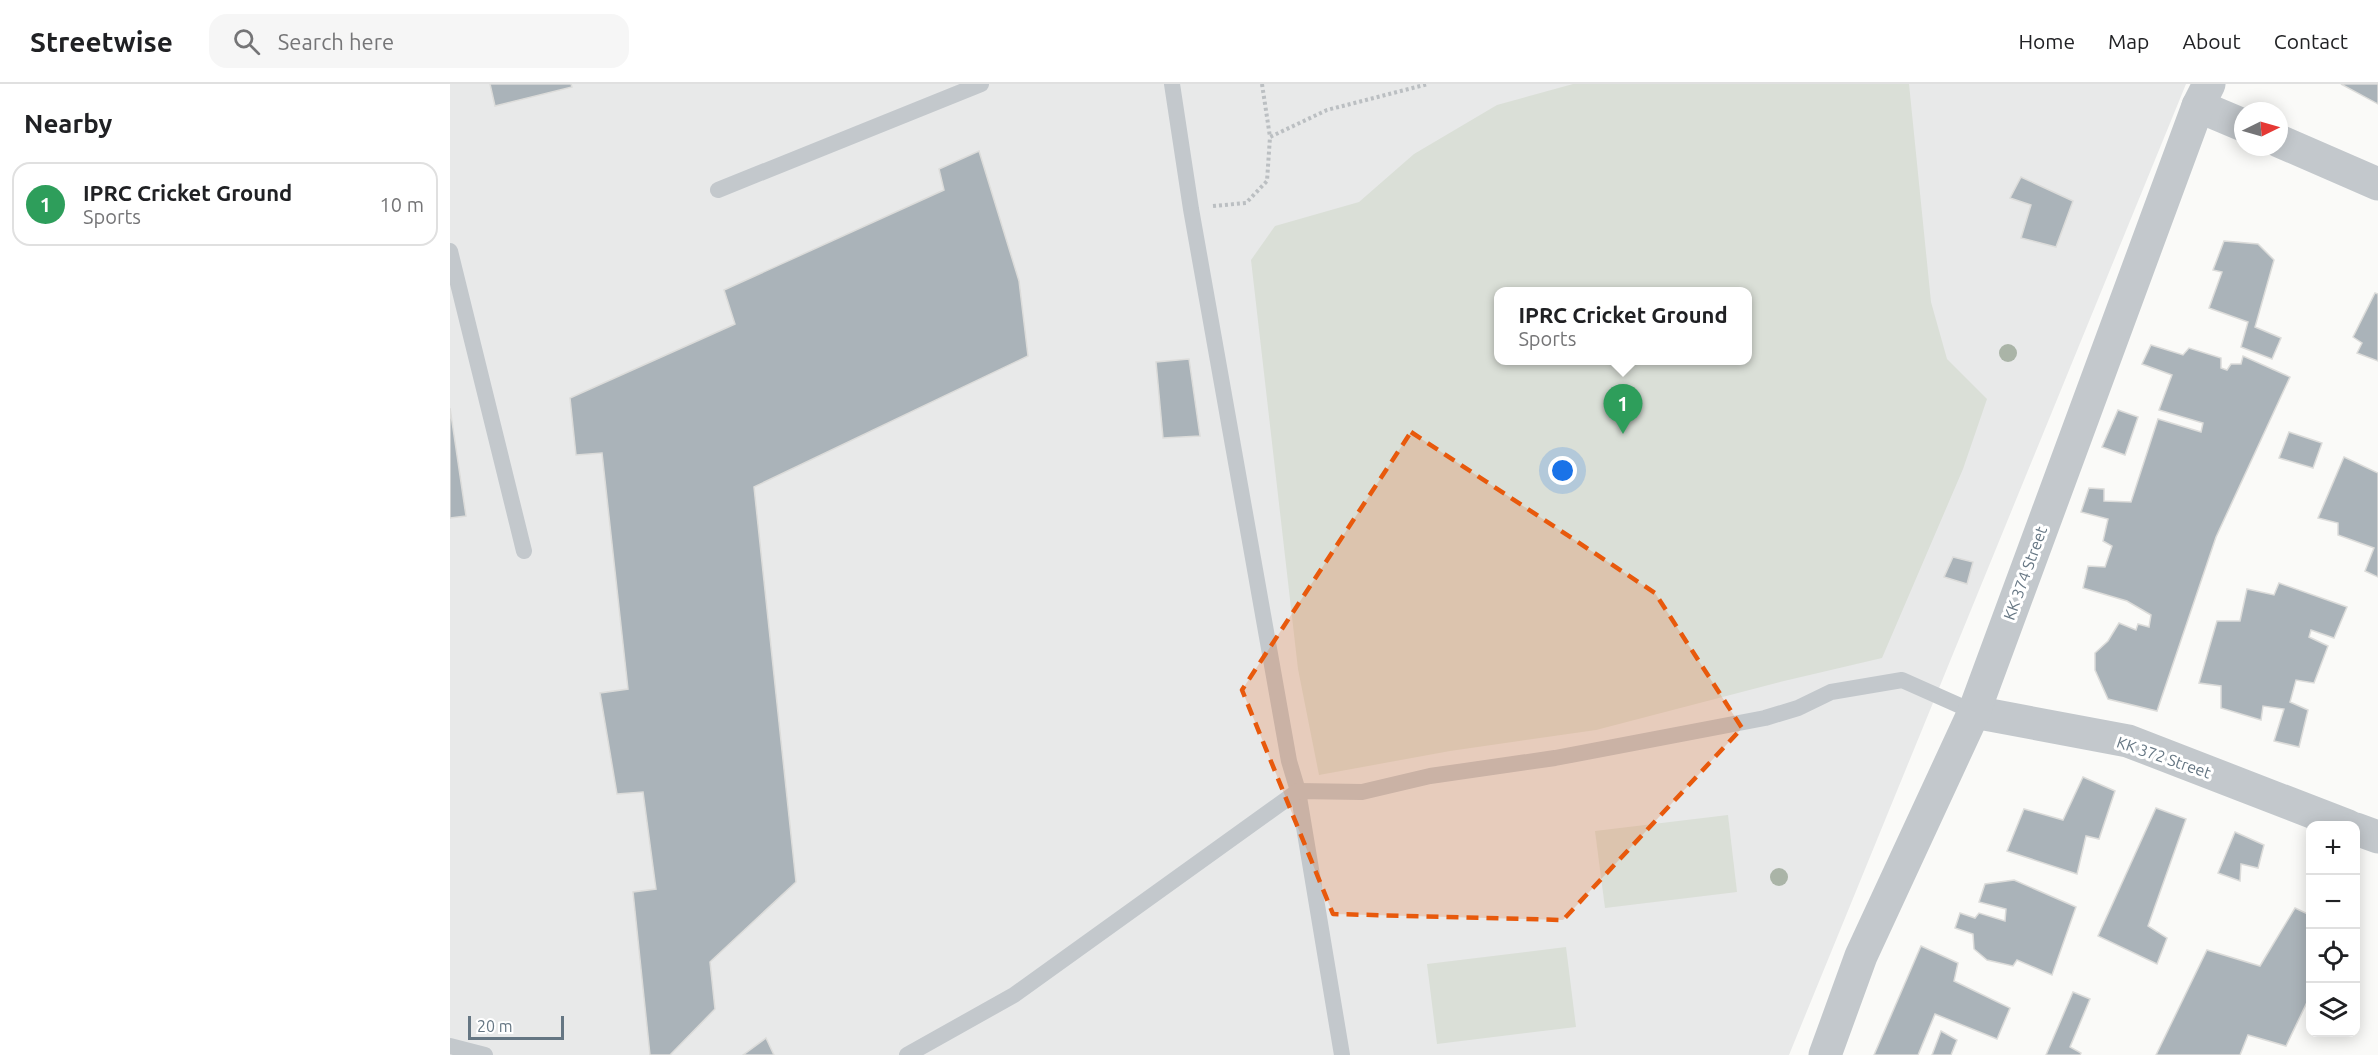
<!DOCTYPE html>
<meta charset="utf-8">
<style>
:root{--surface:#fff;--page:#f6f6f6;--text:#202124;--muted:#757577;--line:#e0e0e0;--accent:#e4572e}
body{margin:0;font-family:Ubuntu,sans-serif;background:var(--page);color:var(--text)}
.controls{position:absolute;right:18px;bottom:18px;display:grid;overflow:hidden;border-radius:12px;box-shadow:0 3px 15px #0003}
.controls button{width:54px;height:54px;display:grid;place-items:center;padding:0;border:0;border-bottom:2px solid var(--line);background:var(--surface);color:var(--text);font:30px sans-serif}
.compass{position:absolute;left:1784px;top:18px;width:54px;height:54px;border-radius:50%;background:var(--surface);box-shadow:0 3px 15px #0003;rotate:85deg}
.scale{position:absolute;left:18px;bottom:15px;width:96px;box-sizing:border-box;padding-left:6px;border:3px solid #657683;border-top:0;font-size:16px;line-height:21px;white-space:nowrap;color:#657683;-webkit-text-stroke:4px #fff;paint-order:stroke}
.you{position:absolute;left:1113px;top:387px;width:21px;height:21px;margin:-15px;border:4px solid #fff;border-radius:50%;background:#1a73e8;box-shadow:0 0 0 9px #1a73e833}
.badge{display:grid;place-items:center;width:39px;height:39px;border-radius:50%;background:var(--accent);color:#fff;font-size:20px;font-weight:700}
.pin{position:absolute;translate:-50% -50px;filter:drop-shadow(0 2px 3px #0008)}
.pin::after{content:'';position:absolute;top:32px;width:21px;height:18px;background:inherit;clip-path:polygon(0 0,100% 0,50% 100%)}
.popup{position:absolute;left:1044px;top:203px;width:258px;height:78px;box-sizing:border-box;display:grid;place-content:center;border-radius:12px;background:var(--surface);filter:drop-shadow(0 2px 4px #0005);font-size:20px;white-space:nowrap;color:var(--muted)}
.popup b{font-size:22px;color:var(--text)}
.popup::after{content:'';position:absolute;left:50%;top:100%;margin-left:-12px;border:12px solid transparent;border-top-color:var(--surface)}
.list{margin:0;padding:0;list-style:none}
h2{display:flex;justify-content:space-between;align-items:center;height:78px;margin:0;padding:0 24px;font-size:26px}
h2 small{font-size:20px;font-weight:400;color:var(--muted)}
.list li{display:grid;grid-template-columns:39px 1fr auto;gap:18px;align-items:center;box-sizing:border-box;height:84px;margin:0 12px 12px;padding:0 12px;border:2px solid var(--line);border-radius:18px}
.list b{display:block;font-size:22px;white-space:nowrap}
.list p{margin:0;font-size:20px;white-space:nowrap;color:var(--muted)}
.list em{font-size:20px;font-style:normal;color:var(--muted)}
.icon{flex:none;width:33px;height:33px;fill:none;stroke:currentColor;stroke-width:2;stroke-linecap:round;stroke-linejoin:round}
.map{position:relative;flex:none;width:1928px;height:971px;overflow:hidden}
header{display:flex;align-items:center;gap:36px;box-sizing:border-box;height:84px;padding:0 30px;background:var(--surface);border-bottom:2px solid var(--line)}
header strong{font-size:28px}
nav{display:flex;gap:33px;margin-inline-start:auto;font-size:21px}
.search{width:420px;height:54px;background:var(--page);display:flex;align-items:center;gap:15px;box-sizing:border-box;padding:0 21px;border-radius:18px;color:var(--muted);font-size:22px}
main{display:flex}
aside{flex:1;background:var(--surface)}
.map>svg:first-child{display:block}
.built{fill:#e8e9e9;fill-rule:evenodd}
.grass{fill:#dadfd7;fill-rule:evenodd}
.building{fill:#aab3b9;stroke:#dcdcda;stroke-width:1.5}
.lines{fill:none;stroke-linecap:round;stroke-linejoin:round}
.path{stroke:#bbbfc2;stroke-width:4;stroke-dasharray:3 3;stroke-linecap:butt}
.service{stroke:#c3c8cc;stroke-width:16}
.minor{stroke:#c3c8cc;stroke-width:33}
.tree{fill:#aab4a7}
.marked{fill:#e8590c;fill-opacity:0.2;stroke:#e8590c;stroke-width:4.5;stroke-dasharray:12 8;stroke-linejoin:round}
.labels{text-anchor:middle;stroke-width:6;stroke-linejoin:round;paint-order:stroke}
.street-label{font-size:16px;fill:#657683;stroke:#fff}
</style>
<header>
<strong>Streetwise</strong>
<div class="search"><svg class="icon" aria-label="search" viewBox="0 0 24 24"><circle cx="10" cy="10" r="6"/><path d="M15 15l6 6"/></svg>Search here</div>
<nav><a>Home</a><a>Map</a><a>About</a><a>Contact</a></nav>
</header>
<main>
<aside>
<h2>Nearby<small></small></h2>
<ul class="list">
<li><span class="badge" style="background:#2e9e5b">1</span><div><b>IPRC Cricket Ground</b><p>Sports</p></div><em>10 m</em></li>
</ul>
</aside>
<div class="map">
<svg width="1928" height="971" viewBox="0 0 1928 971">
<rect width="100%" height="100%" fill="#fafaf8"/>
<path class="built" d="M0,0h1736l-397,971h-1339zM1048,208h250v68h-250z"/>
<g class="grass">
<path d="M1123,0h336l22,218 16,57 40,40 -24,70 -81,189 -98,23 -188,49 -146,21 -131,24 -21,-106 -47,-409 24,-34 84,-24 55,-48 83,-49zM1048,208h250v68h-250z"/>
<path d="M1278,731l9,77 -132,16 -10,-77z"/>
<path d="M1116,863l10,80 -139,17 -10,-80z"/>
</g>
<g class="building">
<path d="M40,0h81l1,3 -77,19z"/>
<path d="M1891,0h37v20z"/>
<path d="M529,67l40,130 9,75 -274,131 42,395 -86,80 5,47 -45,46h-20l-17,-163 23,-3 -13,-97 -26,2 -17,-101 28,-4 -26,-236 -26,2 -6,-57 165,-74 -11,-34 220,-100 -5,-21z"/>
<path d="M1571,93l52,24 -17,46 -35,-9 10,-33 -21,-7z"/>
<path d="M1774,157l34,3 16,16 -19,67 26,11 -9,21 -31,-12 7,-25 -39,-14 13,-36 -9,-2z"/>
<path d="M1925,209l3,1v67l-21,-8 5,-10 -9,-6z"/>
<path d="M1701,261l32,10 6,-7 32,10v10l6,2 4,-6h10l2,-8 47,21 -74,160 -59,174 -49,-12 -13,-29v-17l13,-12 11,-18 17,7 2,-6 11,3 2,-12 -24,-14 -44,-13 5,-22 17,1 7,-21 -9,-5 5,-22 -27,-7 8,-24 15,1v12l27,1 27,-83 43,13 2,-9 -44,-13 13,-35 -30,-11z"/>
<path d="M739,275l11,77 -37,2 -7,-76z"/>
<path d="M0,324l16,108 -16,2z"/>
<path d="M1668,326l20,7 -13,38 -23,-8z"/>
<path d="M1839,348l33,11 -9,25 -34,-10z"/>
<path d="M1894,373l34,16v104l-13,-6 9,-23 -36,-13v-12l-20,-5z"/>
<path d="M1503,473l20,5 -6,22 -23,-7z"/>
<path d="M1829,499l68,24 -13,31 -23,-8 -2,7 19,9 -14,37 -18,-3 -6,22 18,8 -9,37 -25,-6 10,-32 -21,-3 -2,14 -40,-12v-22l-22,-3 18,-62h23l7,-32 27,6z"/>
<path d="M1633,693l32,14 -16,48 -13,-3 -9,38 -70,-23 17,-42 39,11z"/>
<path d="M1706,724l30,11 -38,107 19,12 -10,26 -59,-28z"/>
<path d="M1785,748l29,13 -6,23 -17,-4 -1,17 -22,-8z"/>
<path d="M1564,796l62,27 -24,68 -35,-15 -4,6 -26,-6 -13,-11 -1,-15 -18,-6 5,-15 15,5 4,-5 26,8 1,-12 -27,-7 6,-18z"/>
<path d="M1845,824l15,7v81l-24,50 -38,-11 -8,20h-84l51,-105 53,16z"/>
<path d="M1471,862l37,17 -4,18 56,27 -13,31 -62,-25 -17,41h-44z"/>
<path d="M1623,908l17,7 -20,48 11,6 -1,2h-34z"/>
<path d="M1491,947l16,9 -6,15h-19z"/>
<path d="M316,954l8,17h-31z"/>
</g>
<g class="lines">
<g class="path">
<path d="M812,0l8,53"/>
<path d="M763,122l33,-3 21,-22 3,-44 57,-27 101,-26"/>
</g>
<g class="service">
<path d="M722,0l19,125 98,552 9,30 44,264"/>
<path d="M268,106l263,-106"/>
<path d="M0,167l74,300"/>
<path d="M0,962l35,9"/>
<path d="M457,971l107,-60 284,-204 64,1 68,-16 125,-18 210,-40 33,-10 33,-16 71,-12 72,32"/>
</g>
<g class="minor">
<path d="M1748,22l45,19"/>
<path d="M1829,57l99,43"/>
<path d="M1524,628l154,29 220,85"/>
<path d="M1906,745l22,8"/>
<path d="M1375,971l36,-99 113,-244 224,-606 11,-22"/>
</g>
</g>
<g class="tree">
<circle cx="1558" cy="269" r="9"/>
<circle cx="1329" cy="793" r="9"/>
</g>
<path class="marked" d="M961,348l244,161 87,135 -179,192 -230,-6 -91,-224z"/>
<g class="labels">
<g class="street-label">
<text transform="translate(1575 489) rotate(-70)" y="6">KK 374 Street</text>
<text transform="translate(1714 673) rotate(19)" y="6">KK 372 Street</text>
</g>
</g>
</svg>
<div class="controls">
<button>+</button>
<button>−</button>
<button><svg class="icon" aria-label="locate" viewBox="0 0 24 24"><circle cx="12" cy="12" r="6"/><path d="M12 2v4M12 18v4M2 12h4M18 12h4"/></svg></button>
<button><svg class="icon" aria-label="layers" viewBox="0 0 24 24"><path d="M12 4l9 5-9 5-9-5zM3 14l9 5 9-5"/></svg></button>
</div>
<svg class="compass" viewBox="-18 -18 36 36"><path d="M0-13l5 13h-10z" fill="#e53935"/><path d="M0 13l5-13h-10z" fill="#757577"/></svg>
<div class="scale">20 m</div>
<div class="you"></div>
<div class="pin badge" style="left:1173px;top:350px;background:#2e9e5b">1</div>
<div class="popup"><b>IPRC Cricket Ground</b>Sports</div>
</div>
</main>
